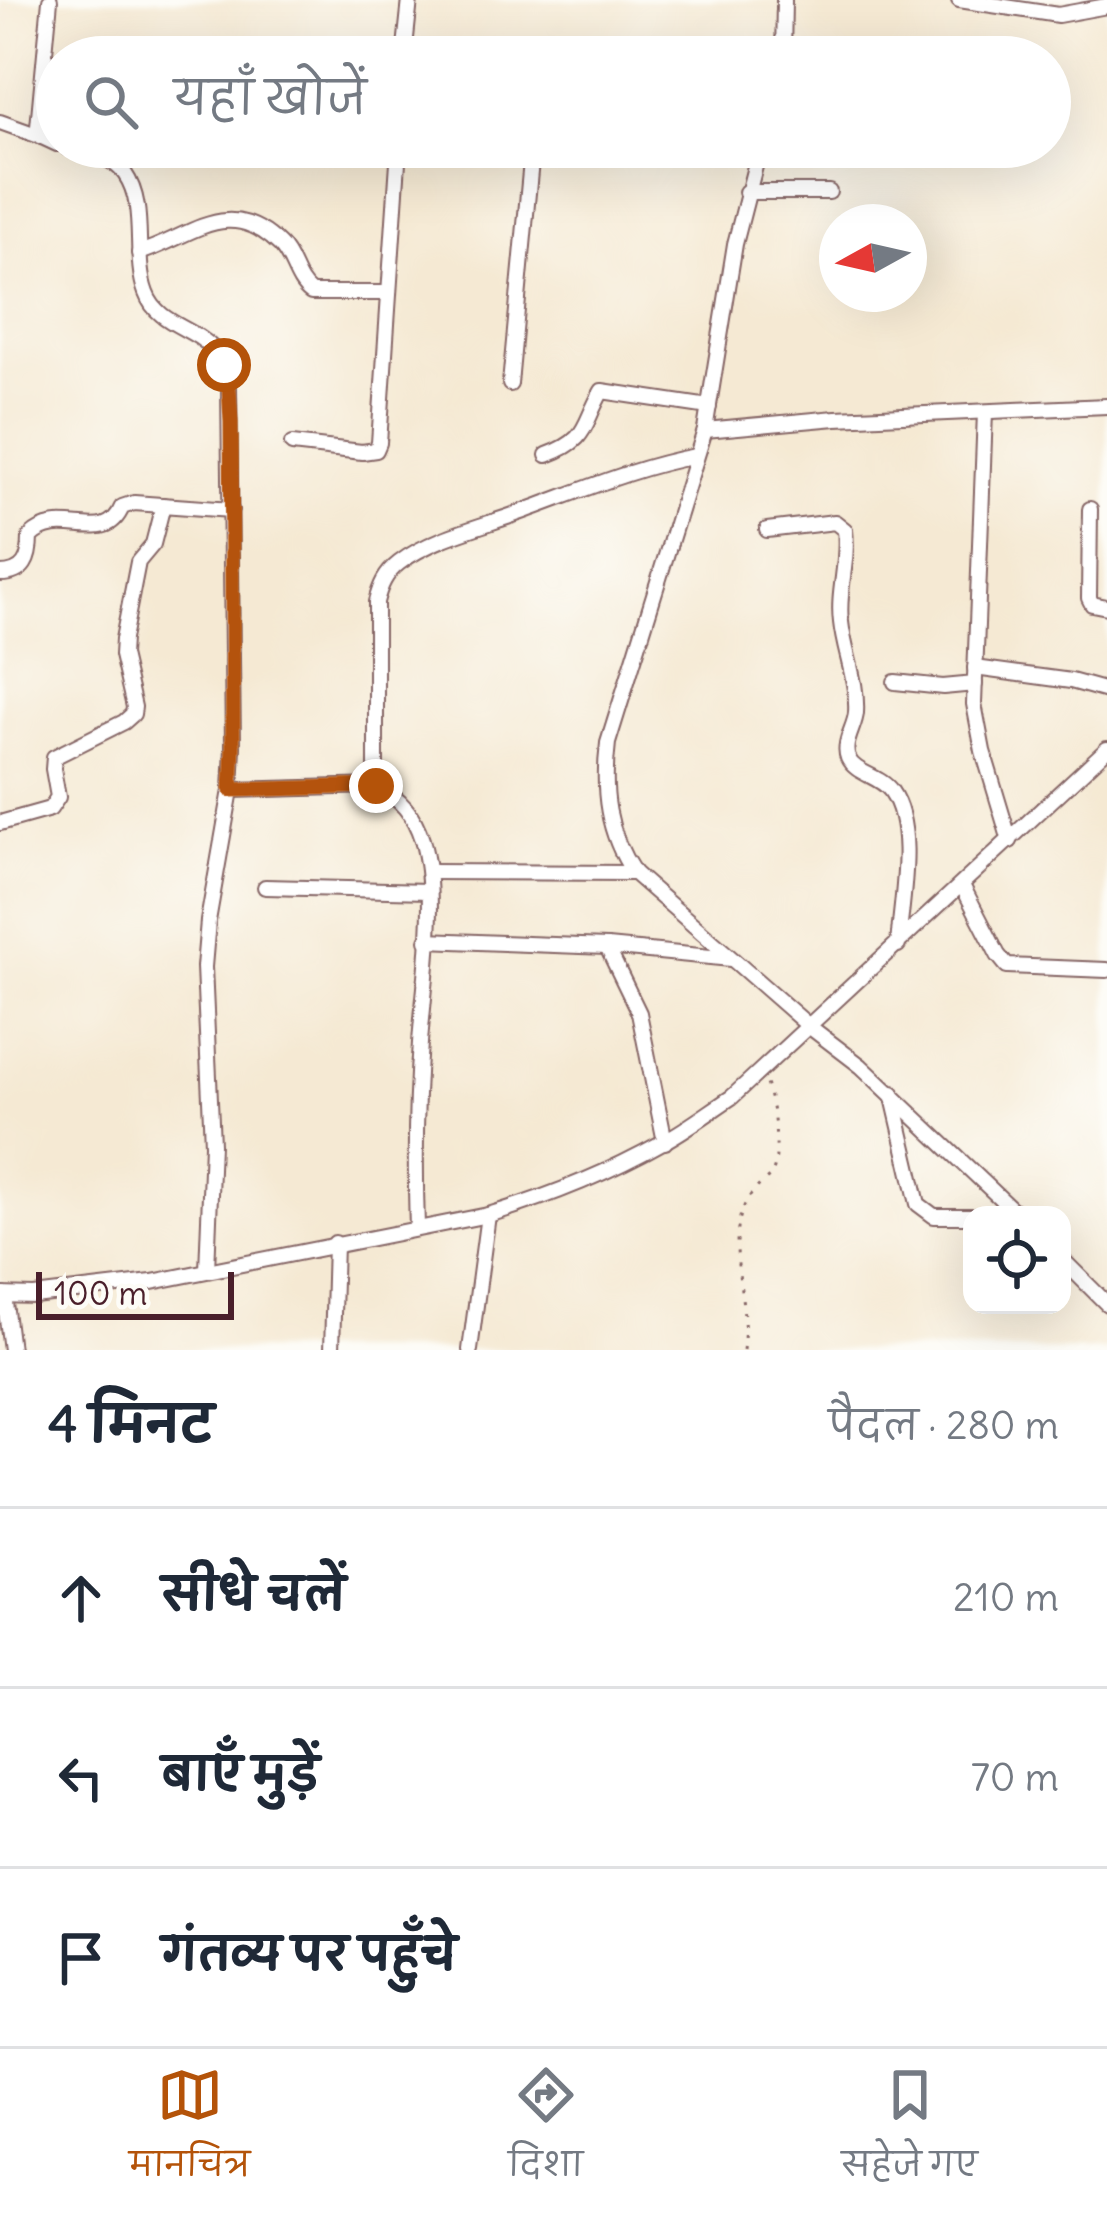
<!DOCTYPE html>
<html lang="hi">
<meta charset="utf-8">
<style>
:root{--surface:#fff;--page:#f6f6f7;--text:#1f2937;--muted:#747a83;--line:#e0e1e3;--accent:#b45309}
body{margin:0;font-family:Delius,"Playpen Sans Deva",sans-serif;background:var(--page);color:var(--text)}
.controls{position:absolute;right:36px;bottom:36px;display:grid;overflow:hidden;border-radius:24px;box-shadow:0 12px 48px #0002}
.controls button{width:108px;height:108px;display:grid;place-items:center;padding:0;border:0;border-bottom:3px solid var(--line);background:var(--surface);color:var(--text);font:60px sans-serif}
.compass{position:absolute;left:819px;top:204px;width:108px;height:108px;border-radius:50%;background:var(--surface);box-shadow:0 12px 48px #0002;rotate:262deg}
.scale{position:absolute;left:36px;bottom:30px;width:198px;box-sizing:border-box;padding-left:12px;border:6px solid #4a1f2b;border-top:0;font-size:33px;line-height:42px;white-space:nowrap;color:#4a1f2b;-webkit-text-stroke:9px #fdfcf7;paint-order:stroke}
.stop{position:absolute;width:36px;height:36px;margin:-27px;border:9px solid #b45309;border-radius:50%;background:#fff}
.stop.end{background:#b45309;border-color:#fff;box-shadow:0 3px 12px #0008}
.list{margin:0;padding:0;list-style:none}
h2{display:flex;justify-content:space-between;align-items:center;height:156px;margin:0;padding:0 48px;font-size:51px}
h2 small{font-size:39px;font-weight:400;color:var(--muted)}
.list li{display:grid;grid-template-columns:78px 1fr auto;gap:36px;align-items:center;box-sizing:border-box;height:180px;padding:0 48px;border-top:3px solid var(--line)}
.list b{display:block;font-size:45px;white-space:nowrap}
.list em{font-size:39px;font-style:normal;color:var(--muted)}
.icon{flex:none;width:66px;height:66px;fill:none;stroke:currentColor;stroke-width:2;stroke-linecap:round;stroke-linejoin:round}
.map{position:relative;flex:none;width:1107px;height:1350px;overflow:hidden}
.search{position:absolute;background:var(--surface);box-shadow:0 12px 48px #0002;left:36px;right:36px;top:36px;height:132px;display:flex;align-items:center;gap:30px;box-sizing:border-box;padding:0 42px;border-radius:66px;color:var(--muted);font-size:45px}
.sheet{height:696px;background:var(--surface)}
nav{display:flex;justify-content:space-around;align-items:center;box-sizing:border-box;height:168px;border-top:3px solid var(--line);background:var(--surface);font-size:33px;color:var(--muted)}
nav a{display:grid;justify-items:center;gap:6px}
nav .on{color:var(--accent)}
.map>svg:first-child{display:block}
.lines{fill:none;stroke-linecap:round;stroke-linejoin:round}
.minor-casing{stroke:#866666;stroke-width:18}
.path{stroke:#866666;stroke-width:3;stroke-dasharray:3 9;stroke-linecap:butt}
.minor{stroke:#fff;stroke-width:14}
.route{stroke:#b45309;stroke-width:15}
</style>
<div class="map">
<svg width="1107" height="1350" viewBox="0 0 1107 1350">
<rect width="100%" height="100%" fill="#fdfcf7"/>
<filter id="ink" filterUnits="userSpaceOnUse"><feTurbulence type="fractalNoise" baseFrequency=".00833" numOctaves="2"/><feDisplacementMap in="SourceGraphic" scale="24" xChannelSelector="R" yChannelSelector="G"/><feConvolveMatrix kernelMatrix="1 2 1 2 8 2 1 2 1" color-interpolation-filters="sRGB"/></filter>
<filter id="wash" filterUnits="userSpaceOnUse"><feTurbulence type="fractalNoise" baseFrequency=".004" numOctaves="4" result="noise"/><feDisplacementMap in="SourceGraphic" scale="48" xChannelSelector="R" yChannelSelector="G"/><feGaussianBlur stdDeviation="2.7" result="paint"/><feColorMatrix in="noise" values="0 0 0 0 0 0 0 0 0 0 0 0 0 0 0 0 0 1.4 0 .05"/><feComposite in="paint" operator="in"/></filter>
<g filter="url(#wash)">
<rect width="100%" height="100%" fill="#f5e9d3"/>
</g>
<g filter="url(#ink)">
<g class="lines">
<defs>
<g id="minor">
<path d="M50,0l-12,127 4,10 15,7"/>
<path d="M959,0l99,15 49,-9"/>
<path d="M404,57l6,-57"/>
<path d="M783,57l1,-57"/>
<path d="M0,122l42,15"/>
<path d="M67,147c21,6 45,9 58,27 23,33 7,82 21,119 12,33 50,34 70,59 8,11 10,22 13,35l4,360 -2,43 -23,131 -4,46 8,177 -5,126"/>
<path d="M760,147l-25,97 -30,186 -97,313c-6,48 -1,90 26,130l176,154 51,39 157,149"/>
<path d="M746,192h83"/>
<path d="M139,253c53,-16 89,-59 141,-8 14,14 15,36 31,48h77"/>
<path d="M510,384l21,-223 -1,-14"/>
<path d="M985,412l-11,292 9,47 27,90"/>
<path d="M705,430l131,-12 271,-12"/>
<path d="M292,444l70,8 14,-2 3,-7 20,-296"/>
<path d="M547,455c43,-16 35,-30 55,-64l107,16"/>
<path d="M1090,509l-1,89 3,6 15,3"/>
<path d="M767,530l68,-8 10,8c4,32 -8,62 -4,92 3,30 17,60 15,91 -1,14 -14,30 -8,45 7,16 33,18 43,33 26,37 10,111 7,154"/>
<path d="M0,574c25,0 30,-15 30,-37 31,-31 75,12 92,-30l12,-4 97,7"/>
<path d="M975,668l96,13 36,10"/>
<path d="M895,682l48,5 32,-3"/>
<path d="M376,786c24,12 38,28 46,54 17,57 2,143 -2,203 -5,62 -5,123 -3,185"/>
<path d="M231,790l145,-4v-184c4,-16 9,-28 23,-39 33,-25 81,-36 120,-50 59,-21 116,-46 177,-57"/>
<path d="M0,823l50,-14 8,-12 -5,-28 1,-12 70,-35 9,-8 1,-7 -12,-52 1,-16 15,-77 15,-18 10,-39"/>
<path d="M429,872l205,1"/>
<path d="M962,885l36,70 9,11 100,4"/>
<path d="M265,887l164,4"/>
<path d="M427,940l180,7 124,12"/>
<path d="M607,947l32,66 26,129"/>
<path d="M892,1093l26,111 16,12h38"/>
<path d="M987,1215l30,-1"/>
<path d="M1062,1259l45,45"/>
<path d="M0,1295l34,1 118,-14 336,-67c60,-18 118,-41 173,-72 25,-13 48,-31 71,-46l375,-348"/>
<path d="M4,1295l7,55"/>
<path d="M332,1350l3,-107"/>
<path d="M470,1350l18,-135"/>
</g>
</defs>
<use href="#minor" class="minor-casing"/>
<path class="path" d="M743,1350c6,-42 -10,-81 -5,-121 1,-14 8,-31 19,-41 3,-4 10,-9 14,-13 11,-15 2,-73 -5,-91"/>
<use href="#minor" class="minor"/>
</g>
</g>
<g class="lines" filter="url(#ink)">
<path class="route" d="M224,365l5,22 2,35 2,325 -2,43 145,-4"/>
</g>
</svg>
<div class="controls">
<button><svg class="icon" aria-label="locate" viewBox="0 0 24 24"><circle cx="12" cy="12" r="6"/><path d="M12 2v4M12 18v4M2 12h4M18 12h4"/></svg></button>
</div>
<svg class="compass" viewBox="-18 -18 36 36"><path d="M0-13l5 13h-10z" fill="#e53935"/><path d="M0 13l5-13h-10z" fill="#747a83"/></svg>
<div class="scale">100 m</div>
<div class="stop" style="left:224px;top:365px"></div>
<div class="stop end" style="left:376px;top:786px"></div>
<div class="search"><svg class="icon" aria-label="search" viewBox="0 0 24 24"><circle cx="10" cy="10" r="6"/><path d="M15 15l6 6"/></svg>यहाँ खोजें</div>
</div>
<section class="sheet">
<h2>4 मिनट<small>पैदल · 280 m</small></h2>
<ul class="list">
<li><svg class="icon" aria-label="ahead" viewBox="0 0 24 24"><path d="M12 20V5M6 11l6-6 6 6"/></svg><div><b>सीधे चलें</b></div><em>210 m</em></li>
<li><svg class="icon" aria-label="left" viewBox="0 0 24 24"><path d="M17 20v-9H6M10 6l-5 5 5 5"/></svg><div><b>बाएँ मुड़ें</b></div><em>70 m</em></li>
<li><svg class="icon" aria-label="arrive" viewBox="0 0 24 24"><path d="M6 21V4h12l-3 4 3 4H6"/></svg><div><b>गंतव्य पर पहुँचे</b></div></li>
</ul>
</section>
<nav>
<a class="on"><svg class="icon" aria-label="map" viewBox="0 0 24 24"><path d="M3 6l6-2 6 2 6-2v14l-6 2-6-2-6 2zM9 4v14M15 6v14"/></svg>मानचित्र</a>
<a><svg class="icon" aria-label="directions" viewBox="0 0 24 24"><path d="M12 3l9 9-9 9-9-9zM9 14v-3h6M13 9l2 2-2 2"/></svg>दिशा</a>
<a><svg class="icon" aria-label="saved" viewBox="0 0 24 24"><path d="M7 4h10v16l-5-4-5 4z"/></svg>सहेजे गए</a>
</nav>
